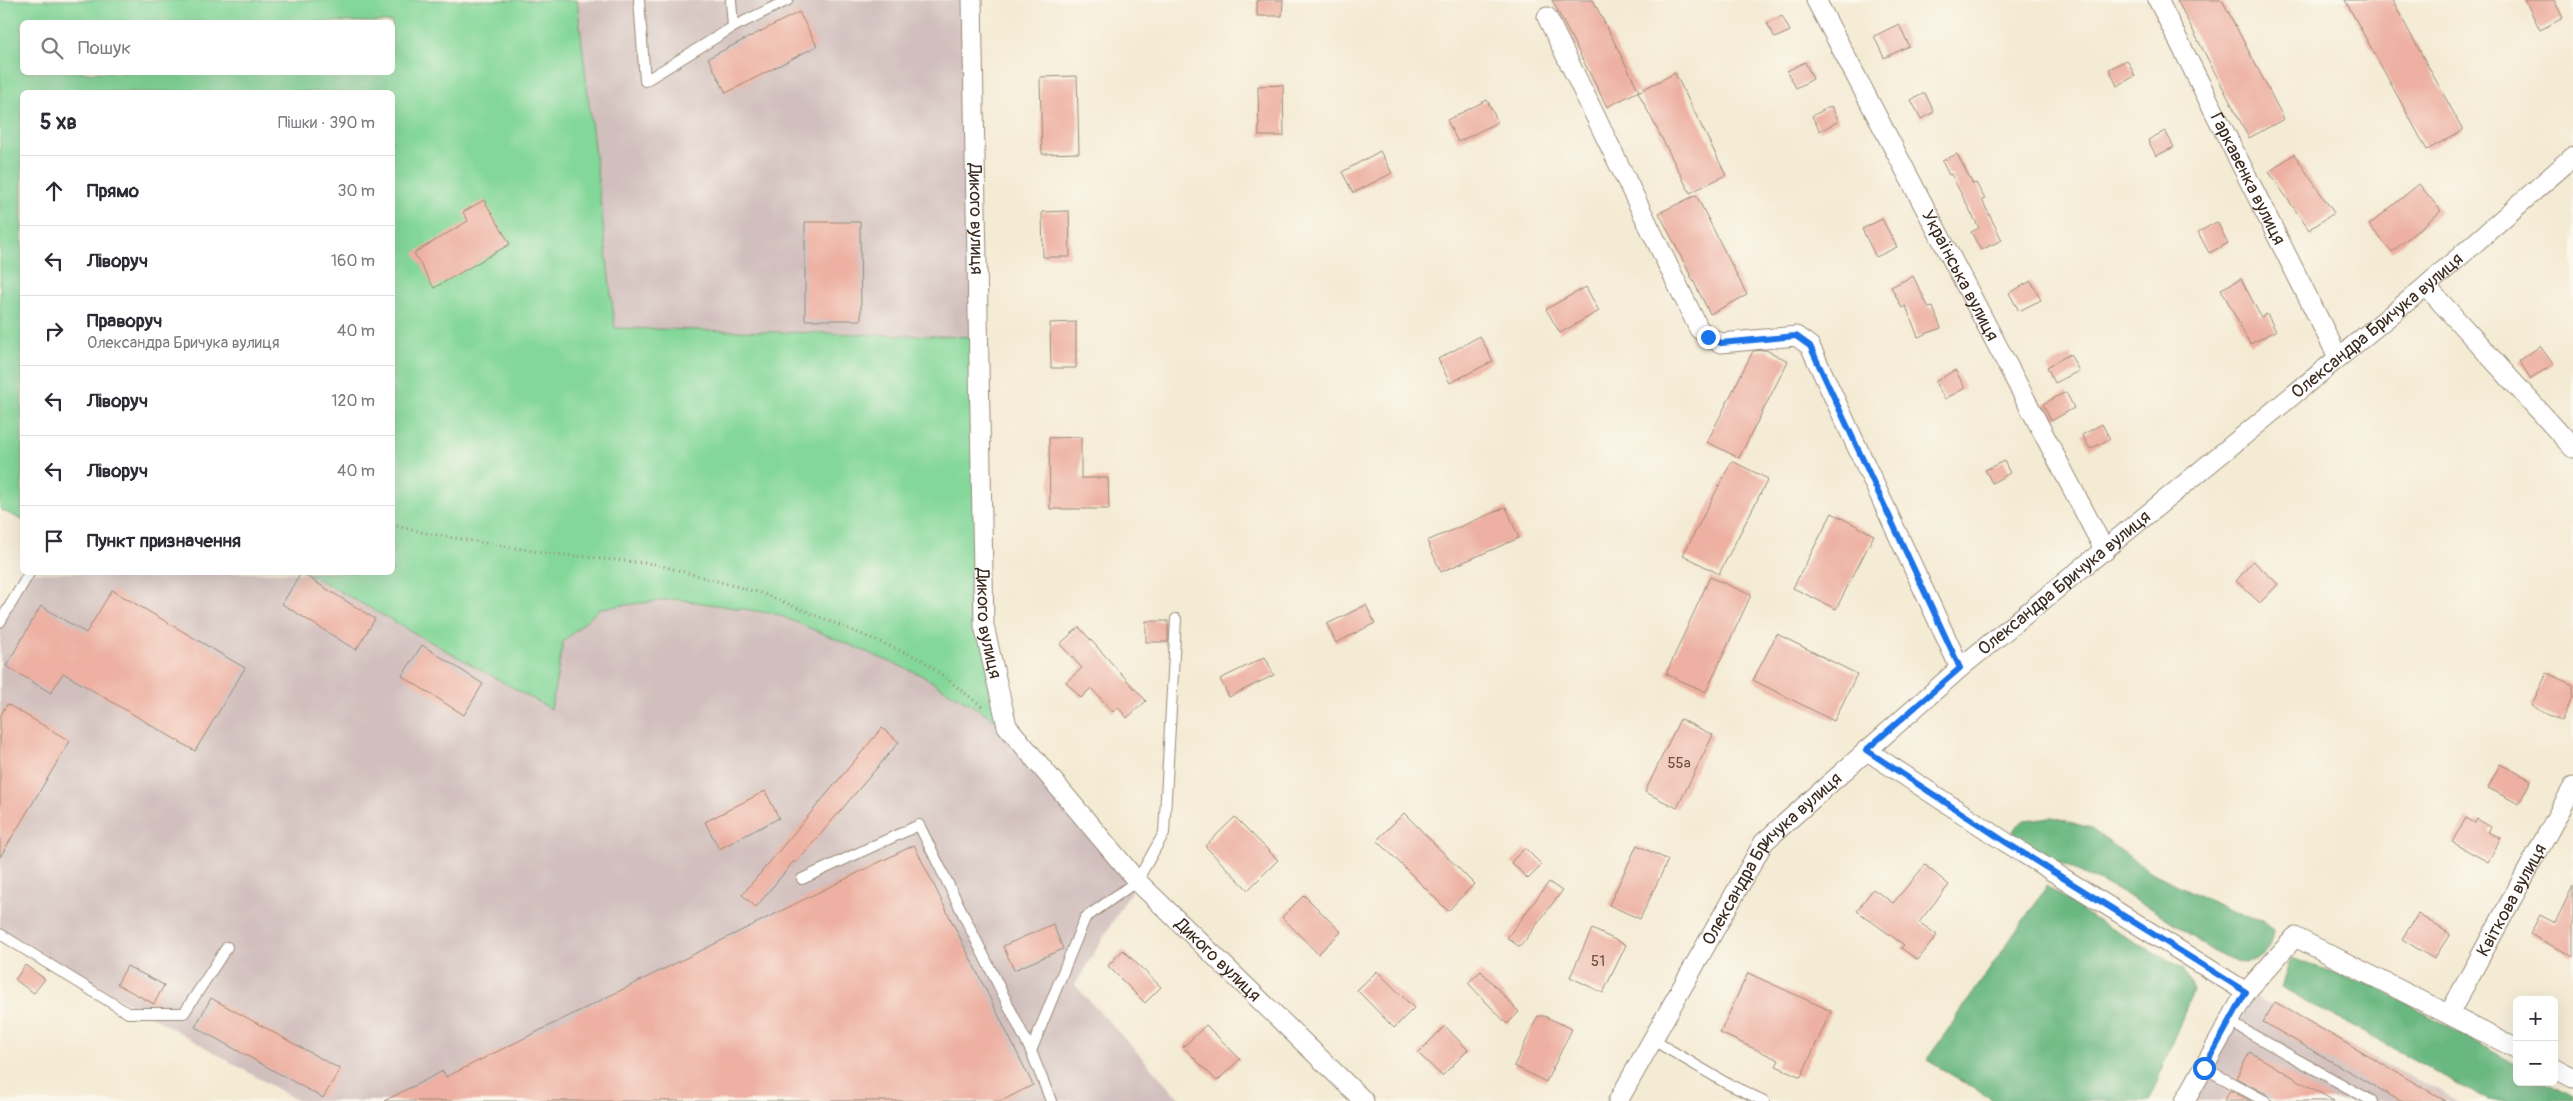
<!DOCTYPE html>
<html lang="uk">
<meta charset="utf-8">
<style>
:root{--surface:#fff;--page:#f2f2f3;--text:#2b2b33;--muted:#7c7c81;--line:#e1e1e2}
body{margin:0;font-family:Pangolin,sans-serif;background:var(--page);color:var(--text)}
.controls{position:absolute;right:15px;bottom:15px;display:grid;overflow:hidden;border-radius:8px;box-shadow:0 5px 20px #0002}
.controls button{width:45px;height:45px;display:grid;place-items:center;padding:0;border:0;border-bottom:1px solid var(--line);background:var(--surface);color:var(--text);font:25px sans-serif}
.stop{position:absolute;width:15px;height:15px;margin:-11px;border:4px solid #1a73e8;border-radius:50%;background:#fff}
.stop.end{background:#1a73e8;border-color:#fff;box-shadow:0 1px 5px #0008}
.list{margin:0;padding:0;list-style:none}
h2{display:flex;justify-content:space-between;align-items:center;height:65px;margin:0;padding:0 20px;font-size:21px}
h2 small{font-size:16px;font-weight:400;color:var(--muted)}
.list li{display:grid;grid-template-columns:32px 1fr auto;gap:15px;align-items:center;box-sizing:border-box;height:70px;padding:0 20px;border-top:1px solid var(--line)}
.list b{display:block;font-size:19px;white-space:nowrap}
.list p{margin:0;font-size:16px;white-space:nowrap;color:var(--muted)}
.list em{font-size:16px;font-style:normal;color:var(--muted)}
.icon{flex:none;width:28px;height:28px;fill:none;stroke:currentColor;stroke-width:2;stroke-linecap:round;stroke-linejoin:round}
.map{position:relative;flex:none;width:2573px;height:1101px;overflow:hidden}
.search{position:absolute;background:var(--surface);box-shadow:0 5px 20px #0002;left:20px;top:20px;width:375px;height:55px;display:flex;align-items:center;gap:12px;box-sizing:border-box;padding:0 18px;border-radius:8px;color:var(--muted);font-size:19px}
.panel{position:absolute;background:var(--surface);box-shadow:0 5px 20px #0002;left:20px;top:90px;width:375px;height:485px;border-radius:8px}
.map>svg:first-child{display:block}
.industrial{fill:#d1bfbd}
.green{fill:#83d799;stroke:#5f805c;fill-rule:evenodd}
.forest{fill:#6ab881;stroke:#527150}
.building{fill:#edb0a2}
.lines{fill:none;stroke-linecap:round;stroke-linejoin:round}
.lane-casing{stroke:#988a79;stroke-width:12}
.street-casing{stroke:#988a79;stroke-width:21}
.path{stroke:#988a79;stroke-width:3;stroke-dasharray:1 4;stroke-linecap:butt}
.lane{stroke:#fff;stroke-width:10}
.street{stroke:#fff;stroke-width:19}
.route{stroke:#1a73e8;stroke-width:6}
.labels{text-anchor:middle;stroke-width:5;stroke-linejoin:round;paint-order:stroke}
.number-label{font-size:15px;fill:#684c3f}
.street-label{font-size:18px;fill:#3b2a1e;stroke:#fbf7ec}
</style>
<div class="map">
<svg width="2573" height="1101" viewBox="0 0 2573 1101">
<rect width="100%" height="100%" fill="#fbf7ec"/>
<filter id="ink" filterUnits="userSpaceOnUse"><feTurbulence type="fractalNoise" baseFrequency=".02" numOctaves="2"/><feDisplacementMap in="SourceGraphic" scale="10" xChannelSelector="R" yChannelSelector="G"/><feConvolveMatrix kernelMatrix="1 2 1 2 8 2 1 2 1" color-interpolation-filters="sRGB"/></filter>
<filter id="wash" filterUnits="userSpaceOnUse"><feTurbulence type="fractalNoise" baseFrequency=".0096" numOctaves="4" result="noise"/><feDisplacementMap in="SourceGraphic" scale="20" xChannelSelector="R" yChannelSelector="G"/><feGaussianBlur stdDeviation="1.12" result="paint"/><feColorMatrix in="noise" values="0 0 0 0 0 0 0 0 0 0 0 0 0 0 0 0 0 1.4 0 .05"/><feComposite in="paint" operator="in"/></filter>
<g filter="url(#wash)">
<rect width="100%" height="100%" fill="#f4ebd4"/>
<g class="industrial">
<path d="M577,0h395l7,337 -365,-9z"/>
<path d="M30,573h277l243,136 13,-67 37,-34 75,-9 101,15 143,60 88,52 130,155 -62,104 107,116h-884l-298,-172v-307z"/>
<path d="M2246,992l212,109h-273z"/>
</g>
<path class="green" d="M0,0h577l38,328 364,9 5,289 23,100 -88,-52 -143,-60 -101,-15 -75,9 -37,34 -12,67 -244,-136 85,-1v-480h-370v428l-22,-11zM22,22h370v50h-370z"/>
<g class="forest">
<path d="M2053,817l37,11 59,43 82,40 31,9 11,10c-1,14 -6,28 -22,31 -24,6 -52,-20 -70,-33 -50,-35 -108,-58 -162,-85l-6,-13 11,-10z"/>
<path d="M2047,886l50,35 86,47 10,23 -44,110h-154l-68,-41z"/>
<path d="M2291,958l88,30 138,77v17h31l25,14v5h-84l-208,-114z"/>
</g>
<g id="blocks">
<g class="building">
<path d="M1257,0h26l-1,16h-25z"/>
<path d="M1552,0h41l46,91 -32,16z"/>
<path d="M2177,0h45l62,119 -35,19z"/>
<path d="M2345,0h47l71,130 -36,20z"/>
<path d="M2525,0h29l9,18 -23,12z"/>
<path d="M799,12l18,34 -91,47 -18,-35z"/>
<path d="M1782,16l8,15 -15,7 -8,-15z"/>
<path d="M1899,24l10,22 -25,12 -10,-22z"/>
<path d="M2127,60l8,16 -18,10 -8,-17z"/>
<path d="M1805,62l8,17 -17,9 -9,-17z"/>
<path d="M1675,73l51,102 -36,18 -52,-101z"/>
<path d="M1077,76l2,77 -37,1 -2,-77z"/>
<path d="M1283,85l1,51h-25l-1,-50z"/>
<path d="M1925,93l9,19 -13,7 -10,-19z"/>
<path d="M1487,100l11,22 -40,20 -11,-22z"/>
<path d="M1831,106l8,15 -19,10 -8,-15z"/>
<path d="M2165,131l9,16 -18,9 -8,-16z"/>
<path d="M1380,151l12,22 -39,20 -11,-21z"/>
<path d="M1957,154l16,30 3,-1 9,16 -3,1 20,40 -21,10 -10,-18 8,-4 -28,-54 -2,1 -7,-14z"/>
<path d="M2294,154l40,59 -25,17 -40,-58z"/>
<path d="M2419,184l22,27 -49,41 -23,-27z"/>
<path d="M1696,195l51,100 -37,19 -51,-101z"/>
<path d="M484,200l26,44 -76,44 -20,-35 54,-32 -5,-9z"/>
<path d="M1069,211l1,46h-27l-1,-45z"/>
<path d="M1882,219l15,28 -21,10 -14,-28z"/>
<path d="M805,222h55l1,98h-56z"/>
<path d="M2217,222l11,21 -19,10 -11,-21z"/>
<path d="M1913,276l16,32 4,-1 8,21 -23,9 -12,-31 -4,2 -11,-21z"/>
<path d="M2241,279l20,38 6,-3 9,17 -26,13 -29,-55z"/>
<path d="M2031,281l10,19 -22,11 -10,-18z"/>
<path d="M1586,287l13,24 -39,22 -14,-24z"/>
<path d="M1076,322v46h-25l-1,-45z"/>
<path d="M1480,336l13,25 -43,22 -12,-24z"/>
<path d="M2540,346l13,18 -22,15 -12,-18z"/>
<path d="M1766,350l22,11 -49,97 -32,-16 46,-91z"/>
<path d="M2070,354l9,17 -24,12 -8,-16z"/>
<path d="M1955,370l10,18 -20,11 -10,-17z"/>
<path d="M2066,392l8,16 -23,13 -8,-17z"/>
<path d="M2102,424l8,15 -20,10 -8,-14z"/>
<path d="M1081,437v41h27l1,31h-59l-1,-71z"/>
<path d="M1732,461l36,18 -49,95 -36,-19z"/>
<path d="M2004,461l6,12 -18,10 -7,-13z"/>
<path d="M1506,507l13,31 -78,34 -14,-31z"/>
<path d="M1832,513l42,22 -38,74 -43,-21z"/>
<path d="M2253,561l25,23 -18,19 -24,-22z"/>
<path d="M301,573l74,46 -19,31 -74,-46z"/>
<path d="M1710,577l41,18 -45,97 -40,-18z"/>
<path d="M112,590l133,78 -50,83 -132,-78 -12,20 -45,-27 35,-60 45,27z"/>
<path d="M1366,605l9,18 -39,20 -9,-19z"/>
<rect x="1146" y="621" width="22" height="21"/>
<path d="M1079,627l67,74 -19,17 -9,-11 -5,5 -22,-24 -10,10 -15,-16 16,-14 -22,-24z"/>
<path d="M1777,634l80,40 -23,47 -81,-41z"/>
<path d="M422,645l61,39 -19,31 -62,-39z"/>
<path d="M1265,657l9,18 -45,22 -9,-18z"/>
<path d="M2547,673l26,12v12l-12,24 -30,-15z"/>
<path d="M7,704l63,37 -70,116v-141z"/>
<path d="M1680,719l33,16 -36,73 -32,-16z"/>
<path d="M882,728l17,14 -103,121 -2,-2 -38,46 -14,-12z"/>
<path d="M2500,764l31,16 -12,24 -31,-16z"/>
<path d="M765,791l14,27 -60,31 -14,-27z"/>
<path d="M1404,813l70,71 -26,27 -71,-71z"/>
<path d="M1235,817l43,43 -30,30 -43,-44z"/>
<path d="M2466,818l9,5 2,-4 14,8 -3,5 13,6 -13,24 -36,-20z"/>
<path d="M914,845l119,240 -32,16h-617l59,-30 3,6z"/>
<path d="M1637,845l31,15 -28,59 -31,-14z"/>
<path d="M1525,848l17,17 -14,14 -17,-17z"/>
<path d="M1925,865l24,20 -30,37 18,13 -19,25 -17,-12 3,-3 -47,-34 16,-22 20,14z"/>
<path d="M1549,882l13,9 -42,56 -13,-9z"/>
<path d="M2573,886v71l-43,-23 10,-19 15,8z"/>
<path d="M1304,895l37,37 -23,22 -36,-37z"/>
<path d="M2418,914l32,20 -16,25 -32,-20z"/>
<path d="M1053,924l10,25 -49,21 -11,-24z"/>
<path d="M1592,929l34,16 -23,48 -33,-16z"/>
<path d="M1123,950l38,37 -16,16 -37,-37z"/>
<path d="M25,965l20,14 -11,14 -19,-13z"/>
<path d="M127,966l37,19 -10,19 -37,-20z"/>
<path d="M1377,971l37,37 -20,20 -37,-38z"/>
<path d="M1481,971l38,41 -12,12 -39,-41z"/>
<path d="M1748,973l83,38 -30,66 -25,-11 3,-6 -59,-27z"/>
<path d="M211,998l129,71 -17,29 -128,-71z"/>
<path d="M2275,1002l171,99h-46l-137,-79z"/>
<path d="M1538,1016h6l28,13 -26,53 -32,-16z"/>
<path d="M1206,1025l34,34 -23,22 -34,-34z"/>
<path d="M1445,1026l23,24 -26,26 -24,-23z"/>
<path d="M2250,1052l84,49h-62l-4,-6 -32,-17z"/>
<path d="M2230,1090l21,11h-27z"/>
</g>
</g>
</g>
<g filter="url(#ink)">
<use href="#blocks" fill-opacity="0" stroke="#988a79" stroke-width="1"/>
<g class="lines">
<defs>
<g id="lane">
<path d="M639,0l6,81 88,-54 55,-27"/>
<path d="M731,0l2,27"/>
<path d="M0,622l30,-50"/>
<path d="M802,879l117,-54 112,226 20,50"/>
<path d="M0,934l128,79h56l43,-66"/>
<path d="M2228,1021l144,80"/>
<path d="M1653,1040l73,43 38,18"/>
<path d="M1031,1051l54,-133 52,-37 27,-48 12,-214"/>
<path d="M2204,1068l61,33"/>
</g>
<g id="street">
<path id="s1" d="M972,0l12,626 23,100 130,155 227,220"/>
<path id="s2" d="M1816,0l289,551"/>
<path id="s3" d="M2158,0l180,357"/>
<path d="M1547,17l152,312 9,8 13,6 75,-7 14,10 150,322"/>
<path d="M2426,286l147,162"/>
<path d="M1866,750l141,93 239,149"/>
<path id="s4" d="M2449,1014l124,-227"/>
<path d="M2554,1068l19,10"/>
<path id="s5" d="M1618,1101l146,-259 196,-174 466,-382 147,-129"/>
<path d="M2185,1101l61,-109 49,-55 222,112"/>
</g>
</defs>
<use href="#lane" class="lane-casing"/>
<use href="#street" class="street-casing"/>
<path class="path" d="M392,525l39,9 114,19 110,11 109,30 157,65 62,48"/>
<use href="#lane" class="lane"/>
<use href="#street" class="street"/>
</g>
</g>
<g class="lines" filter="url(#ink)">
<path class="route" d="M1708,337l13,6 75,-7 14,10 150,322 -94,82 141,93 239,149 -42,76"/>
</g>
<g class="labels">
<g class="number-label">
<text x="1679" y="768">55а</text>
<text x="1598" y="966">51</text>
</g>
<g class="street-label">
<text dy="6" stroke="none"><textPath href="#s3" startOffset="200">Гаркавенка вулиця</textPath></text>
<text dy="6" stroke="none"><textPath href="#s1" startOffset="219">Дикого вулиця</textPath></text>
<text dy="6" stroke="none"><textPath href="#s2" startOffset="311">Українська вулиця</textPath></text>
<text dy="6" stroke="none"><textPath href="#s5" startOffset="1099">Олександра Бричука вулиця</textPath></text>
<text dy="6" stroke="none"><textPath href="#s5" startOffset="694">Олександра Бричука вулиця</textPath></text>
<text dy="6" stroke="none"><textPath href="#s1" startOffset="624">Дикого вулиця</textPath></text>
<text dy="6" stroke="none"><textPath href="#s5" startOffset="289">Олександра Бричука вулиця</textPath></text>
<text dy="6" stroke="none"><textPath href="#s4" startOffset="130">Квіткова вулиця</textPath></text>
<text dy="6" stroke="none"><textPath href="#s1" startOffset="1044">Дикого вулиця</textPath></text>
</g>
</g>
</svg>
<div class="controls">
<button>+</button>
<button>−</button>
</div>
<div class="stop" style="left:2204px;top:1068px"></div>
<div class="stop end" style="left:1708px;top:337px"></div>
<div class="search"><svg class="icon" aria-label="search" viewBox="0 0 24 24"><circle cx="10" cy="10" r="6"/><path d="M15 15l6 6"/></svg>Пошук</div>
<section class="panel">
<h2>5 хв<small>Пішки · 390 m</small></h2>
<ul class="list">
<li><svg class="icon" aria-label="ahead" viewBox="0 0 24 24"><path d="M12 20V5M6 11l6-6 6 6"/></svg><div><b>Прямо</b></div><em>30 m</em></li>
<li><svg class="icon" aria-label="left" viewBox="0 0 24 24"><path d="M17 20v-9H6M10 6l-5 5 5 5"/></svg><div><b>Ліворуч</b></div><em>160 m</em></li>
<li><svg class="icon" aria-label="right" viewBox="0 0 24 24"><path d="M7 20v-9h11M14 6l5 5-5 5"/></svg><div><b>Праворуч</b><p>Олександра Бричука вулиця</p></div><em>40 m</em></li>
<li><svg class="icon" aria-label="left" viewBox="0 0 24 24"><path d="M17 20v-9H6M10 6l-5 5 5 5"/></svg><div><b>Ліворуч</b></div><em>120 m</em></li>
<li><svg class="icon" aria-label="left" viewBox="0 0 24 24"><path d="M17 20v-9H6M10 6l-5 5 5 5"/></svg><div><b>Ліворуч</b></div><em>40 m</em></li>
<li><svg class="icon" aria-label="arrive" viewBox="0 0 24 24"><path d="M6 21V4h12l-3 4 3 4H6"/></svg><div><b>Пункт призначення</b></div></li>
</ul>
</section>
</div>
